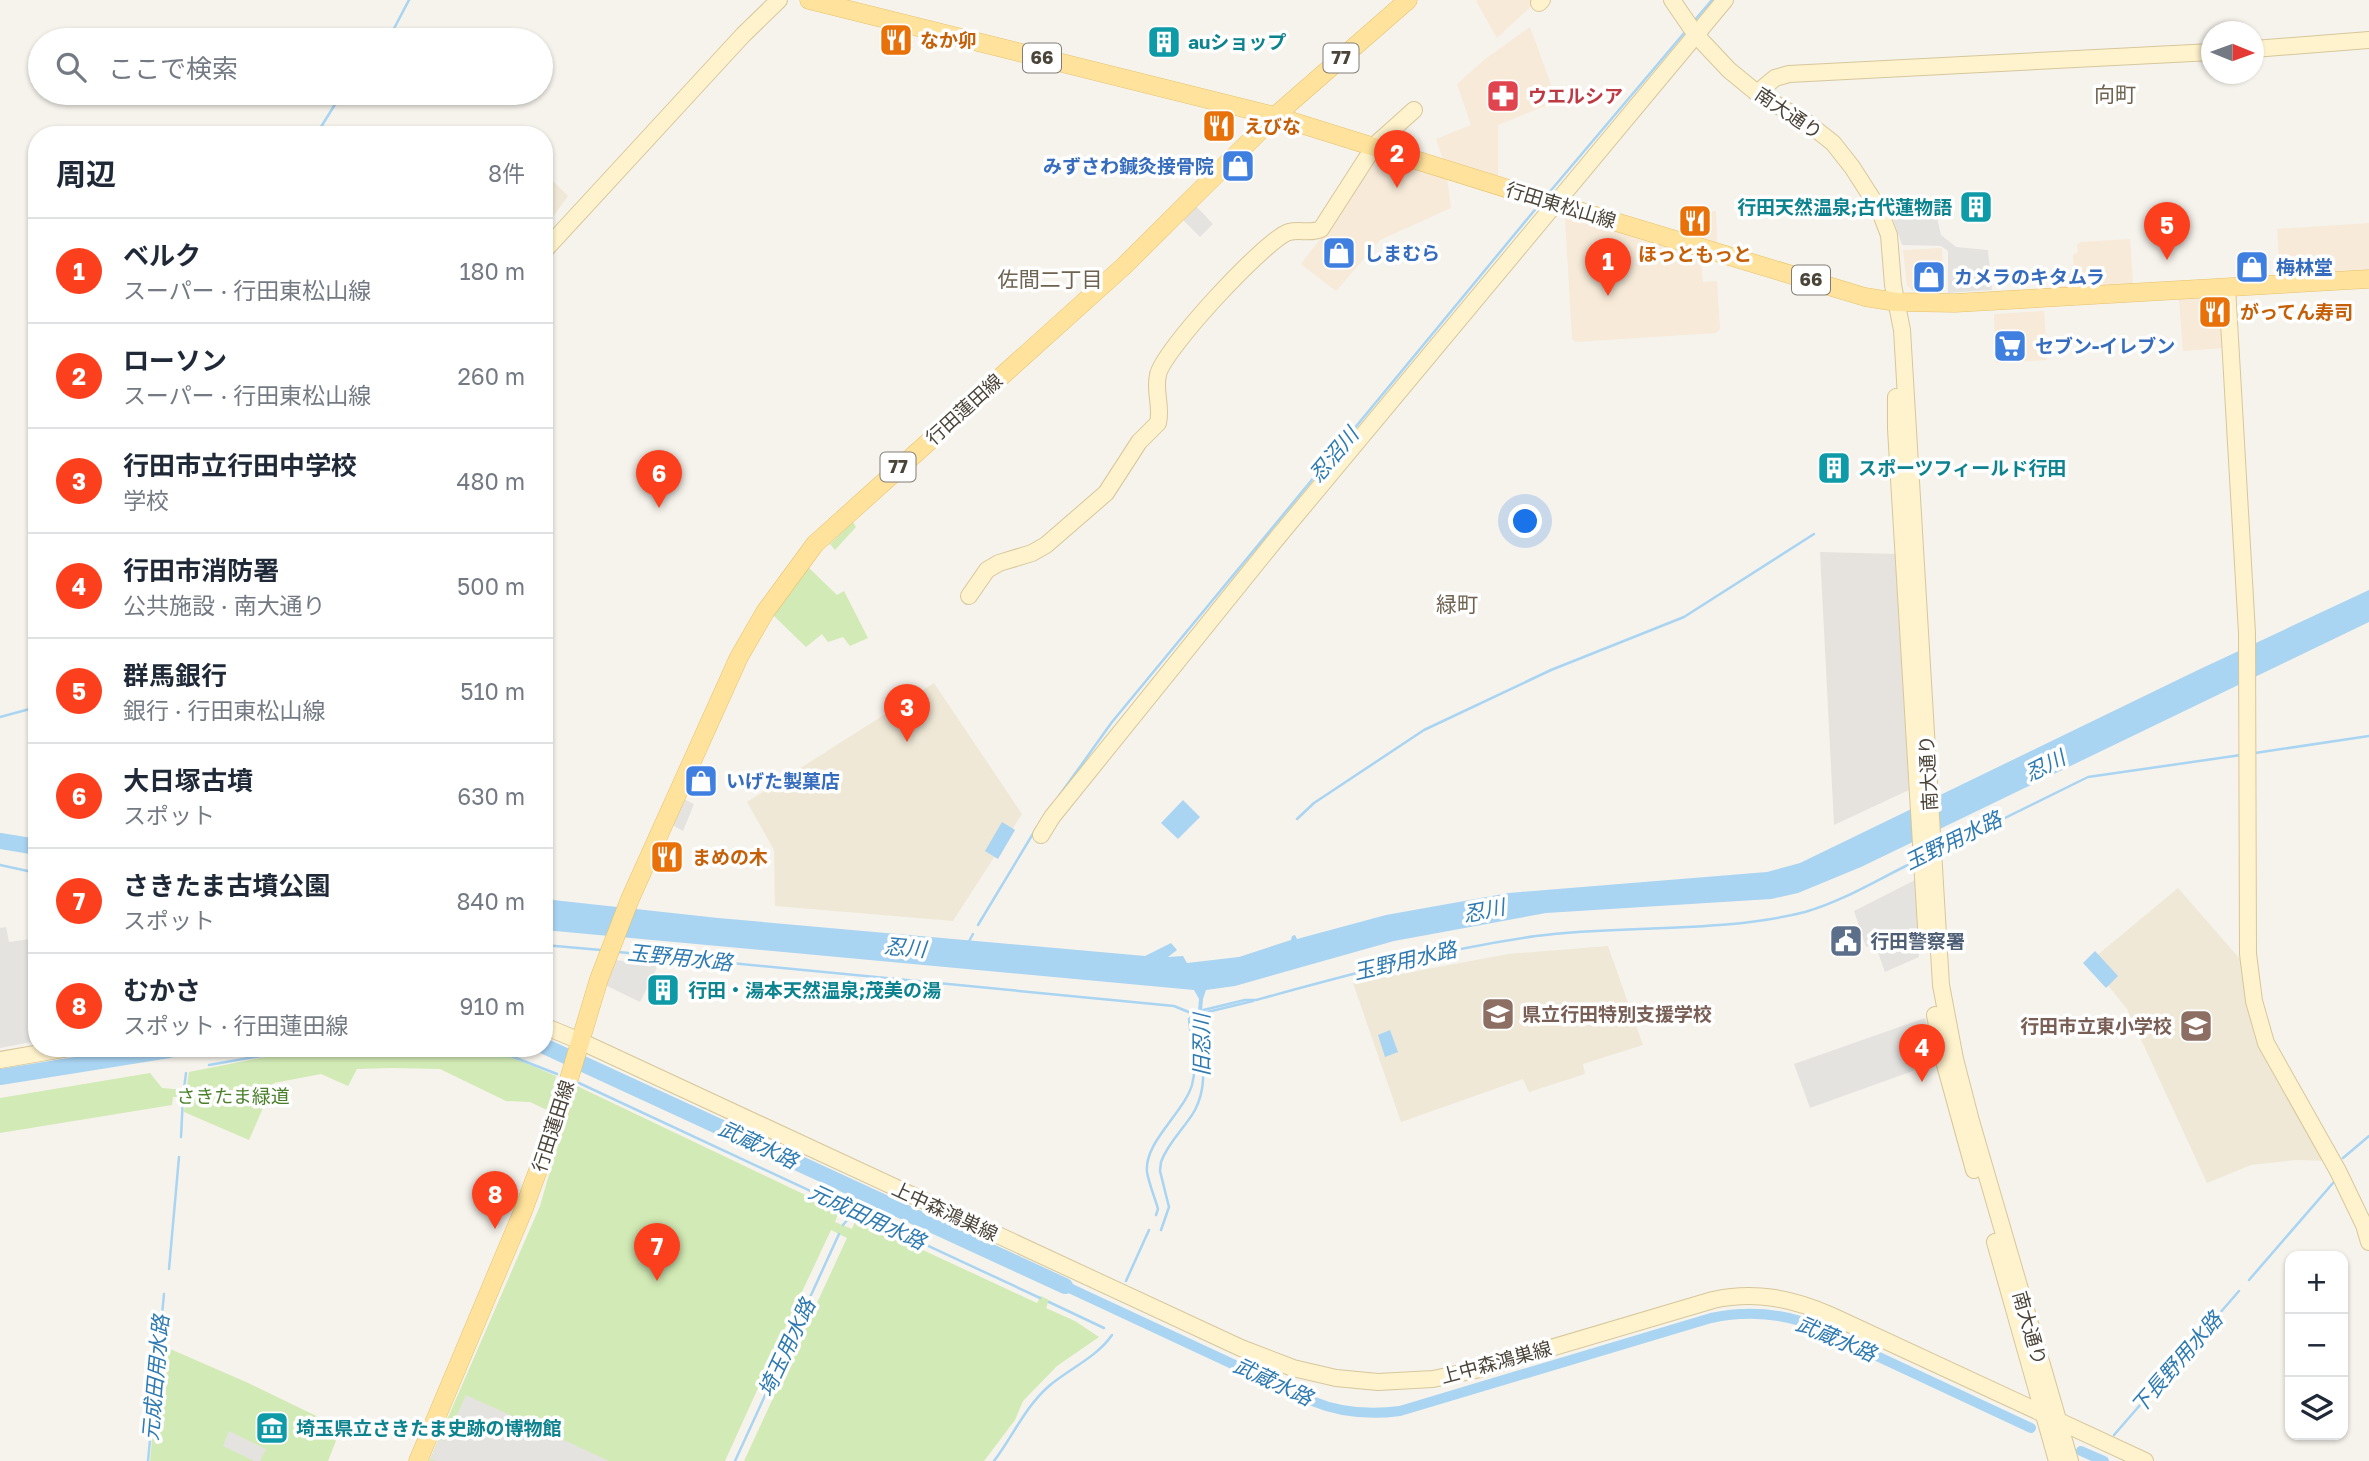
<!DOCTYPE html>
<html lang="ja">
<meta charset="utf-8">
<style>
:root{--surface:#fff;--page:#f2f2f3;--text:#1f2937;--muted:#747a83;--line:#e0e1e3;--accent:#fc3f1d}
body{margin:0;font-family:"Golos Text","Noto Sans JP",sans-serif;background:var(--page);color:var(--text)}
.controls{position:absolute;right:21px;bottom:21px;display:grid;overflow:hidden;border-radius:14px;box-shadow:0 2px 5px #0004}
.controls button{width:63px;height:63px;display:grid;place-items:center;padding:0;border:0;border-bottom:2px solid var(--line);background:var(--surface);color:var(--text);font:35px sans-serif}
.compass{position:absolute;left:2201px;top:21px;width:63px;height:63px;border-radius:50%;background:var(--surface);box-shadow:0 2px 5px #0004;rotate:91deg}
.you{position:absolute;left:1526px;top:522px;width:24px;height:24px;margin:-18px;border:5px solid #fff;border-radius:50%;background:#1a73e8;box-shadow:0 0 0 10px #1a73e833}
.badge{display:grid;place-items:center;width:46px;height:46px;border-radius:50%;background:var(--accent);color:#fff;font-size:23px;font-weight:700}
.pin{position:absolute;translate:-50% -58px;filter:drop-shadow(0 2px 4px #0008)}
.pin::after{content:'';position:absolute;top:37px;width:24px;height:21px;background:inherit;clip-path:polygon(0 0,100% 0,50% 100%)}
.list{margin:0;padding:0;list-style:none}
h2{display:flex;justify-content:space-between;align-items:center;height:91px;margin:0;padding:0 28px;font-size:30px}
h2 small{font-size:23px;font-weight:400;color:var(--muted)}
.list li{display:grid;grid-template-columns:46px 1fr auto;gap:21px;align-items:center;box-sizing:border-box;height:105px;padding:0 28px;border-top:2px solid var(--line)}
.list b{display:block;font-size:26px;white-space:nowrap}
.list p{margin:0;font-size:23px;white-space:nowrap;color:var(--muted)}
.list em{font-size:23px;font-style:normal;color:var(--muted)}
.icon{flex:none;width:38px;height:38px;fill:none;stroke:currentColor;stroke-width:2;stroke-linecap:round;stroke-linejoin:round}
.map{position:relative;flex:none;width:2369px;height:1461px;overflow:hidden}
.search{position:absolute;background:var(--surface);box-shadow:0 2px 5px #0004;left:28px;top:28px;width:525px;height:77px;display:flex;align-items:center;gap:18px;box-sizing:border-box;padding:0 24px;border-radius:38px;color:var(--muted);font-size:26px}
.panel{position:absolute;background:var(--surface);box-shadow:0 2px 5px #0004;left:28px;top:126px;width:525px;height:931px;border-radius:28px}
.map>svg:first-child{display:block}
.commercial{fill:#f7ead8}
.industrial{fill:#e6e2dd}
.education{fill:#efe8d6}
.green{fill:#d2eab5;fill-rule:evenodd}
.parking{fill:#e5e3e0}
.water{fill:#a9d4f2}
.lines{fill:none;stroke-linecap:round;stroke-linejoin:round}
.stream{stroke:#a9d4f2;stroke-width:2.5}
.canal{stroke:#a9d4f2;stroke-width:10}
.river{stroke:#a9d4f2;stroke-width:16}
.secondary-casing{stroke:#d6c79b;stroke-width:18}
.primary-casing{stroke:#e6c16a;stroke-width:19}
.secondary{stroke:#fff3cd;stroke-width:16}
.primary{stroke:#ffe39c;stroke-width:18}
.labels{text-anchor:middle;stroke-width:7;stroke-linejoin:round;paint-order:stroke}
.shield{fill:#fff;stroke:#817c74;stroke-width:2}
.shield-label{font-size:18px;font-weight:bold;fill:#4b4439}
.food-label{font-size:19px;font-weight:bold;fill:#c56008;stroke:#fff;text-anchor:start}
.culture-label{font-size:19px;font-weight:bold;fill:#0d838f;stroke:#fff;text-anchor:start}
.health-label{font-size:19px;font-weight:bold;fill:#be3a42;stroke:#fff;text-anchor:start}
.street-label{font-size:19px;fill:#4b4439;stroke:#fff}
.shop-label{font-size:19px;font-weight:bold;fill:#366cbe;stroke:#fff;text-anchor:start}
.service-label{font-size:19px;font-weight:bold;fill:#4e5e75;stroke:#fff;text-anchor:start}
.education-label{font-size:19px;font-weight:bold;fill:#785e54;stroke:#fff;text-anchor:start}
.park-label{font-size:19px;fill:#4a7f2a;stroke:#fff}
.neighbourhood-label{font-size:21px;fill:#6e6250;stroke:#fff}
.water-label{font-size:21px;font-style:italic;fill:#2e7ab2;stroke:#fff}
</style>
<div class="map">
<svg width="2369" height="1461" viewBox="0 0 2369 1461">
<rect width="100%" height="100%" fill="#f6f3ec"/>
<g class="commercial">
<path d="M1478,0h60l-41,38 -21,-37z"/>
<path d="M1530,27l27,74 -59,24v51l-55,-17 -7,-20 35,-14 -14,-41 27,-24z"/>
<path d="M1376,156l71,22 4,30 -71,32 -44,51 -35,-27 27,-35z"/>
<path d="M1716,211l1,33 -27,-8 -1,-24z"/>
<path d="M1568,215l133,42 2,25 14,-1 3,48 -4,4 -140,9 -4,-3 -7,-121z"/>
<path d="M2369,223v48l-89,5 -3,-47z"/>
<path d="M2130,239l3,47 -77,4 -7,-4v-11l25,-2 -1,-18 5,-3 -1,-7 3,-3z"/>
<path d="M1942,248l2,43h-31l-6,-6 -4,-35z"/>
<path d="M2216,296l4,3 3,49 -40,3 -4,-52z"/>
<path d="M2044,311l3,49 -51,3 -2,-49z"/>
</g>
<path class="industrial" d="M1820,552l75,2 14,236 -75,35z"/>
<g class="education">
<path d="M544,172l24,24 -24,33z"/>
<path d="M934,683l88,131 -69,107 -178,-15 -1,-56 -27,-48z"/>
<path d="M2178,888l63,72 9,50 81,151 -35,-1 -45,5 -44,18 -80,-174 -38,-47z"/>
<path d="M1608,946l35,99 -60,19 2,10 -56,18 -6,-13 -122,43 -48,-139 155,-29z"/>
</g>
<g class="green">
<path d="M853,522l3,5 -21,23 -5,-6z"/>
<path d="M808,567l29,28 7,-4 24,47 -18,8 -7,-9 -15,5 -6,-8 -16,13 -33,-32z"/>
<path d="M294,1048h5l1,3 16,-3h155l43,10 42,18 -7,35 -19,-9 -24,-1 -66,-32 -49,-1 -34,1 -9,17 -27,-12 -47,9 -25,57 -65,-28 1,-15h-12l-1,8 -172,28v-35l150,-25 12,15 24,2 3,-18 96,-19v-3z"/>
<path d="M577,1086l262,125 -4,11 17,7 4,-10 181,84 4,-7 8,4 -3,8 29,13 24,16 -42,29 -34,35 -8,19 -31,41h-240l31,-67 -16,-8 -34,75h-296l111,-255 22,-77zM831,1230l16,8 -68,147 -17,-8z"/>
<path d="M161,1345l85,37 95,46 -13,33h-178z"/>
</g>
<g class="parking">
<path d="M1195,205l18,19 -13,13 -19,-19z"/>
<path d="M1893,218h44l4,17 15,12 32,3 4,40 -44,3v-42l-7,-5 -39,-1z"/>
<path d="M684,799l10,5 -11,27 -11,-6z"/>
<path d="M1915,880l4,77 -34,15 -10,-28 -9,3 -12,-36z"/>
<path d="M6,927l3,15 28,-4v103l-37,7v-120z"/>
<path d="M616,960l42,6 -18,36 -35,-17z"/>
<path d="M1925,1018l10,45 -125,45 -16,-44z"/>
<path d="M466,1395l57,26 86,40h-173l-6,-2 9,-20 6,2z"/>
<path d="M229,1431l37,18 -6,12h-6l-31,-15z"/>
</g>
<g class="water">
<path d="M2369,590v32l-508,245 -63,26 -27,6 -225,14 -152,28 -159,45 -29,4 -3,9 -2,24h-4l2,-24 -5,-9 -650,-60v-31l174,19 427,38 26,-13 6,7 -9,7 15,-1 4,7 52,-6 52,-17 1,-4 3,-1 2,4 89,-24 123,-22 258,-21 33,-9 398,-193z"/>
<path d="M1183,800l17,17 -22,22 -17,-16z"/>
<path d="M1002,822l13,8 -17,29 -13,-8z"/>
<path d="M2095,951l23,25 -12,12 -23,-25z"/>
<path d="M1390,1030l8,22 -13,5 -7,-22z"/>
</g>
<g class="lines">
<g class="stream">
<path d="M1694,21l18,-21"/>
<path d="M388,40l21,-40"/>
<path d="M316,135l26,-42"/>
<path d="M1547,195l138,-163"/>
<path d="M0,717l37,-10"/>
<path d="M2255,753l114,-17"/>
<path d="M1059,796l53,-74 426,-516"/>
<path d="M1297,819l17,-16 110,-73 127,-60 133,-53 130,-83"/>
<path d="M1938,851l150,-74 153,-22"/>
<path d="M0,865l37,8"/>
<path d="M978,925l59,-98"/>
<path d="M968,943l5,-9"/>
<path d="M544,945l57,5"/>
<path d="M618,952l556,54 17,7 54,-13h11c95,-26 182,-50 280,-64 88,-12 182,-2 269,-24 39,-11 75,-34 111,-51"/>
<path d="M479,1048l32,8 46,18"/>
<path d="M209,1065l98,-17"/>
<path d="M579,1083l461,215"/>
<path d="M184,1089l2,-16"/>
<path d="M181,1137l2,-40"/>
<path d="M2343,1158l26,-22"/>
<path d="M1156,1215l2,-6c-3,-11 -9,-25 -11,-37 -3,-30 36,-58 45,-87 6,-21 -1,-44 -3,-66l6,-4 58,-14"/>
<path d="M843,1225l6,-7 9,-2 19,7"/>
<path d="M1161,1230l8,-23 -9,-36 1,-9c7,-20 24,-34 34,-52 15,-29 5,-57 5,-88"/>
<path d="M169,1269l10,-112"/>
<path d="M2249,1280l84,-97"/>
<path d="M1126,1281l23,-51"/>
<path d="M1049,1302l55,26"/>
<path d="M2114,1435l125,-144"/>
<path d="M148,1461l16,-167"/>
<path d="M735,1461l104,-227"/>
<path d="M994,1461c19,-25 31,-54 55,-75 20,-17 48,-29 63,-51"/>
</g>
<g class="canal">
<path d="M1065,1286l247,115c29,12 58,14 88,10l311,-93c32,-7 61,-6 93,4l227,106"/>
<path d="M2081,1451l23,10"/>
</g>
<g class="river">
<path d="M0,841l37,6"/>
<path d="M544,1046l521,240"/>
<path d="M0,1077l169,-27"/>
</g>
<defs>
<g id="secondary">
<path d="M1672,0l24,35 33,35 28,23 52,31 24,19 19,24 27,42 10,26 4,50 9,45 39,655 14,74 16,62 99,340"/>
<path d="M1539,3l3,-3"/>
<path d="M2254,49l115,-9"/>
<path d="M1757,93l18,-15 14,-4 423,-22"/>
<path d="M544,251l199,-216 36,-35"/>
<path d="M2227,287l20,346 1,321 6,47 12,42 72,128 26,54 5,17"/>
<path d="M1896,397v32l30,498"/>
<path d="M969,596l18,-26 12,-7 33,-10 14,-8 60,-52 33,-51 19,-19c4,-17 -4,-32 0,-48 4,-24 109,-137 131,-143 11,-3 21,2 32,-3l54,-84 39,-35"/>
<path d="M1041,835l11,-18 221,-274 452,-543"/>
<path d="M1935,1015l9,46 30,109"/>
<path d="M544,1026l36,15 661,307 52,20 43,10 42,4 55,-3 47,-10 233,-69c42,-9 78,-2 117,15l315,146"/>
<path d="M0,1060l69,-12"/>
<path d="M1995,1242l62,219"/>
</g>
<g id="primary">
<path d="M809,0l466,116 288,90 302,91 31,5 59,1 414,-24"/>
<path d="M418,1461l105,-250 34,-92 42,-140 31,-80 109,-242 26,-45 50,-68 309,-278 151,-150 133,-116"/>
</g>
</defs>
<use href="#secondary" class="secondary-casing"/>
<use href="#primary" class="primary-casing"/>
<use href="#secondary" class="secondary"/>
<use href="#primary" class="primary"/>
</g>
<defs>
<symbol id="restaurant-square" viewBox="-11 -11 22 22"><rect x="-9" y="-9" width="18" height="18" rx="4" fill="#e8710a" stroke="#fff"/><path d="M-5-6h1v4h1v-4h1v4h1v-4h1v5L-1.5 .5V6h-2V.5L-5-1ZM5-6V6H3V1.5H1.5Q1.5-4 5-6Z" fill="#fff"/></symbol>
<symbol id="building-square" viewBox="-11 -11 22 22"><rect x="-9" y="-9" width="18" height="18" rx="4" fill="#0f9aa8" stroke="#fff"/><path d="M-4-6H4V6H1V3H-1V6H-4ZM-2.5-4.3h1.7v1.8h-1.7ZM.8-4.3h1.7v1.8H.8ZM-2.5-1h1.7V.8h-1.7ZM.8-1h1.7V.8H.8Z" fill="#fff"/></symbol>
<symbol id="pharmacy-square" viewBox="-11 -11 22 22"><rect x="-9" y="-9" width="18" height="18" rx="4" fill="#e0444e" stroke="#fff"/><path d="M-2-6h4v4h4v4h-4v4h-4v-4h-4v-4h4Z" fill="#fff"/></symbol>
<symbol id="shop-square" viewBox="-11 -11 22 22"><rect x="-9" y="-9" width="18" height="18" rx="4" fill="#3f7fe0" stroke="#fff"/><path d="M-5-2.5h2.3a2.7 3.5 0 0 1 5.4 0H5L5.5 6h-11ZM-1.5-2.5h3a1.5 2.3 0 0 0-3 0Z" fill="#fff"/></symbol>
<symbol id="supermarket-square" viewBox="-11 -11 22 22"><rect x="-9" y="-9" width="18" height="18" rx="4" fill="#3f7fe0" stroke="#fff"/><path d="M-6-5.5h2.5l.6 2H6L4.5 2H-2.5L-4.4-4H-6ZM-1.5 3.2a1.3 1.3 0 1 0 .1 0ZM3 3.2a1.3 1.3 0 1 0 .1 0Z" fill="#fff"/></symbol>
<symbol id="civic-square" viewBox="-11 -11 22 22"><rect x="-9" y="-9" width="18" height="18" rx="4" fill="#5c6f8a" stroke="#fff"/><path d="M-.6-6.5H3V-4.5H.6V-3L4-1V1h2V6H-6V1h2V-1L-.6-3ZM-1.2 2.5V6h2.4V2.5Z" fill="#fff"/></symbol>
<symbol id="school-square" viewBox="-11 -11 22 22"><rect x="-9" y="-9" width="18" height="18" rx="4" fill="#8d6e63" stroke="#fff"/><path d="M0-5L7-2L0 1L-7-2ZM-4 1L0 2.5L4 1V4Q0 6-4 4Z" fill="#fff"/></symbol>
<symbol id="museum-square" viewBox="-11 -11 22 22"><rect x="-9" y="-9" width="18" height="18" rx="4" fill="#0f9aa8" stroke="#fff"/><path d="M0-6L6-3V-2H-6V-3ZM-5-1h2V3h-2ZM-1-1h2V3h-2ZM3-1h2V3H3ZM-6 4H6V6H-6Z" fill="#fff"/></symbol>
</defs>
<g fill-rule="evenodd">
<use href="#restaurant-square" x="877" y="21" width="38" height="38"/>
<use href="#building-square" x="1145" y="23" width="38" height="38"/>
<use href="#pharmacy-square" x="1484" y="77" width="38" height="38"/>
<use href="#restaurant-square" x="1200" y="107" width="38" height="38"/>
<use href="#shop-square" x="1219" y="147" width="38" height="38"/>
<use href="#building-square" x="1957" y="188" width="38" height="38"/>
<use href="#restaurant-square" x="1676" y="202" width="38" height="38"/>
<use href="#shop-square" x="1320" y="234" width="38" height="38"/>
<use href="#shop-square" x="2233" y="248" width="38" height="38"/>
<use href="#shop-square" x="1910" y="258" width="38" height="38"/>
<use href="#restaurant-square" x="2196" y="293" width="38" height="38"/>
<use href="#supermarket-square" x="1991" y="327" width="38" height="38"/>
<use href="#building-square" x="1815" y="449" width="38" height="38"/>
<use href="#shop-square" x="682" y="762" width="38" height="38"/>
<use href="#restaurant-square" x="648" y="838" width="38" height="38"/>
<use href="#civic-square" x="1827" y="922" width="38" height="38"/>
<use href="#building-square" x="644" y="971" width="38" height="38"/>
<use href="#school-square" x="1479" y="995" width="38" height="38"/>
<use href="#school-square" x="2177" y="1007" width="38" height="38"/>
<use href="#museum-square" x="253" y="1409" width="38" height="38"/>
</g>
<g class="labels">
<g class="shield">
<rect x="1023" y="43.5" width="38" height="29" rx="5"/>
<rect x="1323.5" y="43.5" width="35" height="29" rx="5"/>
<rect x="1792" y="265.5" width="38" height="29" rx="5"/>
<rect x="880.5" y="452.5" width="35" height="29" rx="5"/>
</g>
<g class="shield-label">
<text x="1042" y="64">66</text>
<text x="1341" y="64">77</text>
<text x="1811" y="286">66</text>
<text x="898" y="473">77</text>
</g>
<g class="food-label">
<text x="920" y="47">なか卯</text>
<text x="1244" y="133">えびな</text>
<text x="1695" y="261" text-anchor="middle">ほっともっと</text>
<text x="2240" y="319">がってん寿司</text>
<text x="692" y="864">まめの木</text>
</g>
<g class="culture-label">
<text x="1188" y="49">auショップ</text>
<text x="1952" y="214" text-anchor="end">行田天然温泉;古代蓮物語</text>
<text x="1858" y="475">スポーツフィールド行田</text>
<text x="688" y="997">行田・湯本天然温泉;茂美の湯</text>
<text x="296" y="1435">埼玉県立さきたま史跡の博物館</text>
</g>
<g class="health-label">
<text x="1528" y="103">ウエルシア</text>
</g>
<g class="street-label">
<text transform="translate(1789 113) rotate(34)" y="7">南大通り</text>
<text transform="translate(1561 205) rotate(17)" y="7">行田東松山線</text>
<text transform="translate(964 409) rotate(-42)" y="7">行田蓮田線</text>
<text transform="translate(1928 773) rotate(-93)" y="7">南大通り</text>
<text transform="translate(553 1126) rotate(-72)" y="7">行田蓮田線</text>
<text transform="translate(945 1211) rotate(25)" y="7">上中森鴻巣線</text>
<text transform="translate(2030 1328) rotate(74)" y="7">南大通り</text>
<text transform="translate(1496 1362) rotate(-15)" y="7">上中森鴻巣線</text>
</g>
<g class="shop-label">
<text x="1214" y="173" text-anchor="end">みずさわ鍼灸接骨院</text>
<text x="1364" y="260">しまむら</text>
<text x="2276" y="274">梅林堂</text>
<text x="1954" y="284">カメラのキタムラ</text>
<text x="2035" y="353">セブン-イレブン</text>
<text x="726" y="788">いげた製菓店</text>
</g>
<g class="service-label">
<text x="1870" y="948">行田警察署</text>
</g>
<g class="education-label">
<text x="1522" y="1021">県立行田特別支援学校</text>
<text x="2172" y="1033" text-anchor="end">行田市立東小学校</text>
</g>
<g class="park-label">
<text x="233" y="1103">さきたま緑道</text>
</g>
<g class="neighbourhood-label">
<text x="2115" y="102">向町</text>
<text x="1050" y="287">佐間二丁目</text>
<text x="1457" y="612">緑町</text>
</g>
<g class="water-label">
<text transform="translate(1334 455) rotate(-50)" y="7">忍沼川</text>
<text transform="translate(2045 766) rotate(-27)" y="7">忍川</text>
<text transform="translate(1953 841) rotate(-26)" y="7">玉野用水路</text>
<text transform="translate(1484 911) rotate(-11)" y="7">忍川</text>
<text transform="translate(905 948) rotate(5)" y="7">忍川</text>
<text transform="translate(680 958) rotate(6)" y="7">玉野用水路</text>
<text transform="translate(1405 961) rotate(-13)" y="7">玉野用水路</text>
<text transform="translate(1202 1045) rotate(-90)" y="7">旧忍川</text>
<text transform="translate(758 1145) rotate(25)" y="7">武蔵水路</text>
<text transform="translate(867 1217) rotate(25)" y="7">元成田用水路</text>
<text transform="translate(1836 1339) rotate(23)" y="7">武蔵水路</text>
<text transform="translate(787 1348) rotate(-65)" y="7">埼玉用水路</text>
<text transform="translate(2177 1363) rotate(-49)" y="7">下長野用水路</text>
<text transform="translate(156 1378) rotate(-85)" y="7">元成田用水路</text>
<text transform="translate(1273 1382) rotate(25)" y="7">武蔵水路</text>
</g>
</g>
</svg>
<div class="controls">
<button>+</button>
<button>−</button>
<button><svg class="icon" aria-label="layers" viewBox="0 0 24 24"><path d="M12 4l9 5-9 5-9-5zM3 14l9 5 9-5"/></svg></button>
</div>
<svg class="compass" viewBox="-18 -18 36 36"><path d="M0-13l5 13h-10z" fill="#e53935"/><path d="M0 13l5-13h-10z" fill="#747a83"/></svg>
<div class="you"></div>
<div class="pin badge" style="left:1608px;top:296px">1</div>
<div class="pin badge" style="left:1397px;top:188px">2</div>
<div class="pin badge" style="left:907px;top:742px">3</div>
<div class="pin badge" style="left:1922px;top:1082px">4</div>
<div class="pin badge" style="left:2167px;top:260px">5</div>
<div class="pin badge" style="left:659px;top:508px">6</div>
<div class="pin badge" style="left:657px;top:1281px">7</div>
<div class="pin badge" style="left:495px;top:1229px">8</div>
<div class="search"><svg class="icon" aria-label="search" viewBox="0 0 24 24"><circle cx="10" cy="10" r="6"/><path d="M15 15l6 6"/></svg>ここで検索</div>
<section class="panel">
<h2>周辺<small>8件</small></h2>
<ul class="list">
<li><span class="badge">1</span><div><b>ベルク</b><p>スーパー · 行田東松山線</p></div><em>180 m</em></li>
<li><span class="badge">2</span><div><b>ローソン</b><p>スーパー · 行田東松山線</p></div><em>260 m</em></li>
<li><span class="badge">3</span><div><b>行田市立行田中学校</b><p>学校</p></div><em>480 m</em></li>
<li><span class="badge">4</span><div><b>行田市消防署</b><p>公共施設 · 南大通り</p></div><em>500 m</em></li>
<li><span class="badge">5</span><div><b>群馬銀行</b><p>銀行 · 行田東松山線</p></div><em>510 m</em></li>
<li><span class="badge">6</span><div><b>大日塚古墳</b><p>スポット</p></div><em>630 m</em></li>
<li><span class="badge">7</span><div><b>さきたま古墳公園</b><p>スポット</p></div><em>840 m</em></li>
<li><span class="badge">8</span><div><b>むかさ</b><p>スポット · 行田蓮田線</p></div><em>910 m</em></li>
</ul>
</section>
</div>
